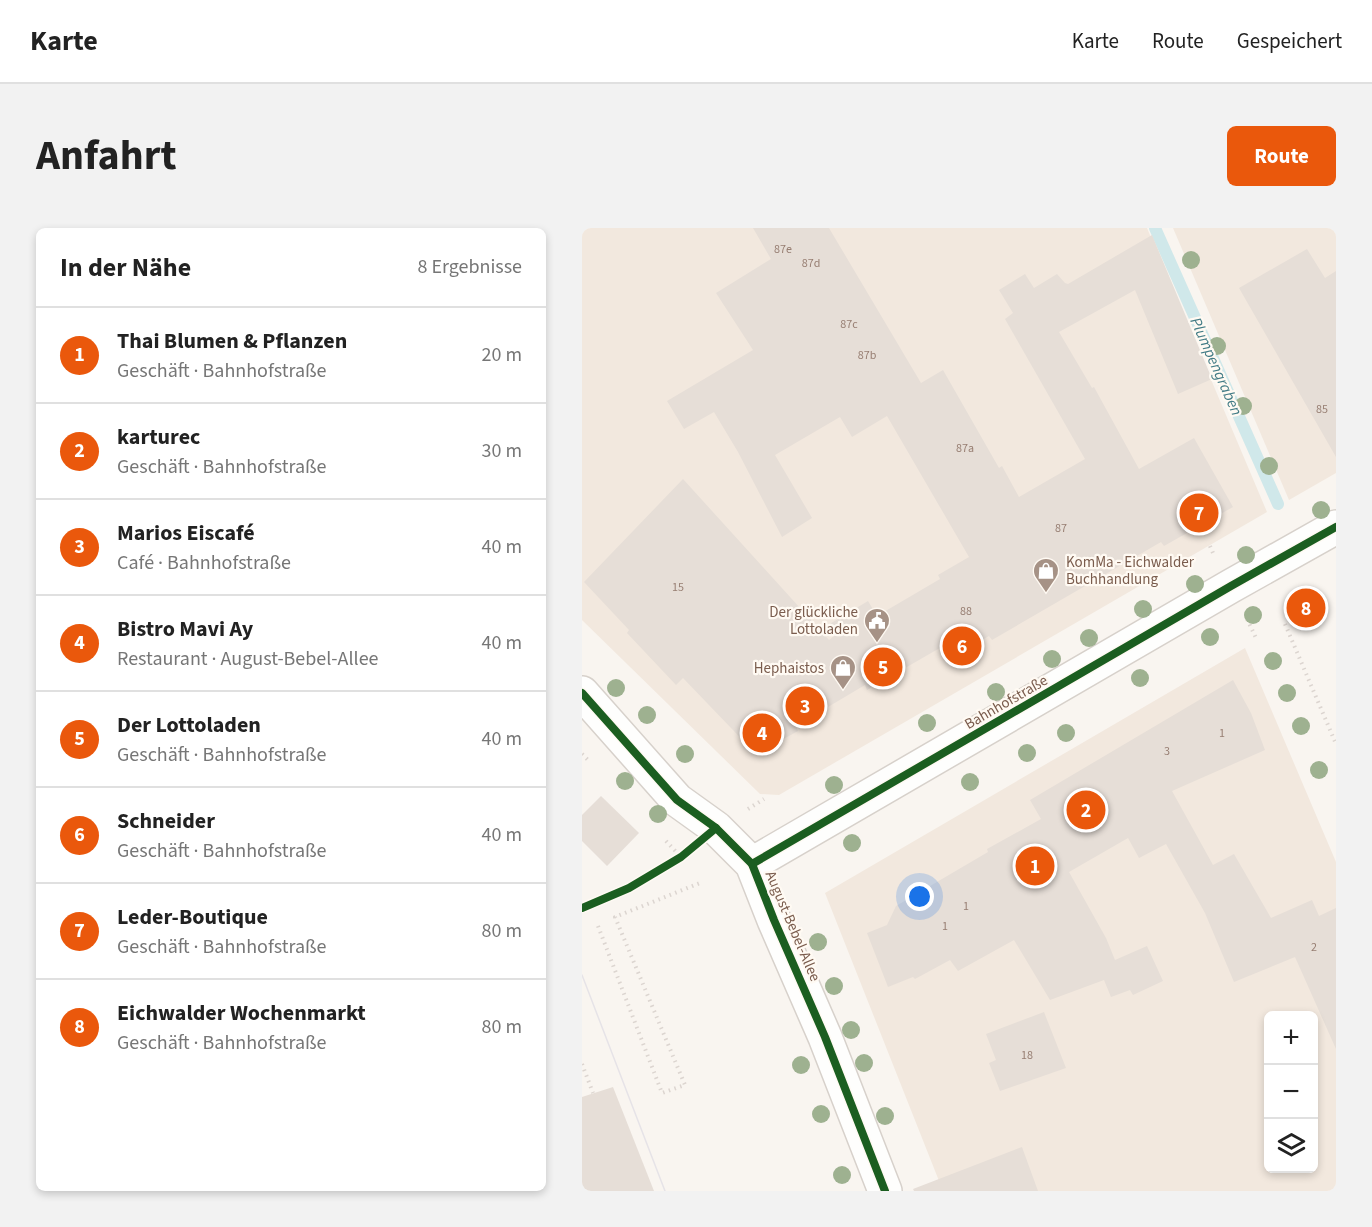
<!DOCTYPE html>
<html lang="de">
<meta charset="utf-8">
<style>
:root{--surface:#fff;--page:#f2f2f2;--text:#222;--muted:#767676;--line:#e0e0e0;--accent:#ea580c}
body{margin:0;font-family:"Source Sans 3",sans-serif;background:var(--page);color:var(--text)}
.controls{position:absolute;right:18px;bottom:18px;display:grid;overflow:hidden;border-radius:9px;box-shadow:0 3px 9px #0003}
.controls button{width:54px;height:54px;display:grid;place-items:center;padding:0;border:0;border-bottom:2px solid var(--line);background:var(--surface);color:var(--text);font:30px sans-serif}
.you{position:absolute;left:338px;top:669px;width:21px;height:21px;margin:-15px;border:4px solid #fff;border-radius:50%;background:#1a73e8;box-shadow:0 0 0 9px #1a73e833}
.badge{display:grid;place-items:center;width:39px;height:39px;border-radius:50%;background:var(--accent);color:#fff;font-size:20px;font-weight:700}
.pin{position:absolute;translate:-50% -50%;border:3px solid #fff;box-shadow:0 2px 6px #0006}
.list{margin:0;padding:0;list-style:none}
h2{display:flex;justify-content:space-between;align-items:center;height:78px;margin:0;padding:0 24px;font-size:26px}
h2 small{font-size:20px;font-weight:400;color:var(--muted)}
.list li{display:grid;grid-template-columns:39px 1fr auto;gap:18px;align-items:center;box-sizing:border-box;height:96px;padding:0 24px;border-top:2px solid var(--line)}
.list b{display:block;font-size:22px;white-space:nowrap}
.list p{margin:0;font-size:20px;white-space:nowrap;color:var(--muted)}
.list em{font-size:20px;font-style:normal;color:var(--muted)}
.icon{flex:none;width:33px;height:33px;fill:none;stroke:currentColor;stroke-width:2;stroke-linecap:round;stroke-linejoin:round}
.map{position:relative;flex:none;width:754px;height:963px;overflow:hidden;border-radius:9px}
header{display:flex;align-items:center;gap:36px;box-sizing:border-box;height:84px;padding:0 30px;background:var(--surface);border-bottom:2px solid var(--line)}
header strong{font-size:28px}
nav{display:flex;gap:33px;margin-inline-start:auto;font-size:21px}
.intro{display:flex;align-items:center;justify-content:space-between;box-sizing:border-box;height:144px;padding:0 36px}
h1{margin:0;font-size:42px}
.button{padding:15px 27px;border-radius:9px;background:var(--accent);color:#fff;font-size:21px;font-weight:700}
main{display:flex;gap:36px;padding:0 36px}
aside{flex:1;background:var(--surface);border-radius:9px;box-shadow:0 3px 9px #0003}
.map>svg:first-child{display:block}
.residential{fill:#f2e8de;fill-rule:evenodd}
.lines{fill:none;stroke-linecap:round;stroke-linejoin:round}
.stream{stroke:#d0e8ea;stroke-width:12}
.building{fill:#e6ded7}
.minor-casing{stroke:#d7d1cb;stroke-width:36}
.path{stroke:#dcd5d0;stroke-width:4;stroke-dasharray:1.5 4.5;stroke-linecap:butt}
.minor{stroke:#fefefd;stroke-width:33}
.tram{stroke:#e6e3e7;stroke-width:1.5}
.cycleway-casing{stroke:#fffaf3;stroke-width:11}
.cycleway{stroke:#1b5e20;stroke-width:8}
.tree{fill:#9eb190}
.labels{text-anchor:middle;stroke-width:4.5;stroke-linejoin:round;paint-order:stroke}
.number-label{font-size:12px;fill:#977e72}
.poi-label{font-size:15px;fill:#7a5c4d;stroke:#fffaf3;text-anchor:end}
.street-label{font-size:15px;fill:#7a5c4d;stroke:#fffaf3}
.water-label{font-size:16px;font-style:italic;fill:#437c86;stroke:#fffaf3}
</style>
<header>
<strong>Karte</strong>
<nav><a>Karte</a><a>Route</a><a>Gespeichert</a></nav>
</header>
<div class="intro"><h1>Anfahrt</h1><a class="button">Route</a></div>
<main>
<aside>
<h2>In der Nähe<small>8 Ergebnisse</small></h2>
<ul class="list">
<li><span class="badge">1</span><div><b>Thai Blumen &amp; Pflanzen</b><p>Geschäft · Bahnhofstraße</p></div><em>20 m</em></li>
<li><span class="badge">2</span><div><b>karturec</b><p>Geschäft · Bahnhofstraße</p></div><em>30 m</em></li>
<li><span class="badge">3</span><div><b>Marios Eiscafé</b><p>Café · Bahnhofstraße</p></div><em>40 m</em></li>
<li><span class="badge">4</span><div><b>Bistro Mavi Ay</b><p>Restaurant · August-Bebel-Allee</p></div><em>40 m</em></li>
<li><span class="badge">5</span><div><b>Der Lottoladen</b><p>Geschäft · Bahnhofstraße</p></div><em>40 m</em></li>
<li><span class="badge">6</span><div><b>Schneider</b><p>Geschäft · Bahnhofstraße</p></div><em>40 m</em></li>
<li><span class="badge">7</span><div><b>Leder-Boutique</b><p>Geschäft · Bahnhofstraße</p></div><em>80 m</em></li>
<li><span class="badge">8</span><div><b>Eichwalder Wochenmarkt</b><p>Geschäft · Bahnhofstraße</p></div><em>80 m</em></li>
</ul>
</aside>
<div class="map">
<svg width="754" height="963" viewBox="0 0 754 963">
<rect width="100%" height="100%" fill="#f9f5f0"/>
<g class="residential">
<path d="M0,0h565l120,284 -488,283 -19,-1 -178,-174z"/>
<path d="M591,0h163v245l-47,27z"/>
<path d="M663,420l91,214v329h-393l-118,-298zM686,788h46v152h-46z"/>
</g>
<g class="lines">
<path class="stream" d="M573,0l123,276"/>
</g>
<g class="building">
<path d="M171,0h76l92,155 22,-13 56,98 3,-2 17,31 66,-38 -80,-140 8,-6 -14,-23 26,-16 9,14 23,-14 8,9 3,1 84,-49 60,144 -34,15 -43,-104 -76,42 33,56 2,-1 45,82 55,-31 39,69 -69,39 -3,-4 -169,98 -3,-4 -37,21 -7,-12 -78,45 -2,-5 -69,41 2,5 -42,23 -73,-76 -7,7 -49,-52 2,-3 -45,-48 99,-103 146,161 5,-4 -6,-11 40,-24 9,15 63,-37 -2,-4 31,-18 -82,-141 -35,21 -12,-20 -65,38 37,63 -30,19 -44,-85 -24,-40 -30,17 -17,-28 86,-51 -37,-57 55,-34z"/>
<path d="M725,21l18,29 11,-7v186l-97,-169z"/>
<path d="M651,452l18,33 14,37 -93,41 41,74 21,-11 37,64 41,-18 7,16 17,-8v141l-41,-92 -61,25 -29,-69 -39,-69 -27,14 -11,-20 -59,34 37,66 9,22 32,-14 16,35 -30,14 -3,-5 -19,7 -7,-17 -54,20 -36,-60 -56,31 -8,-11 -35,19 -2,-2 -25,10 -21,-54 20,-8 9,-19 92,-54 -1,-3 54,-30 -11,-19z"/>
<path d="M19,568l38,37 -32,33 -25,-25v-26z"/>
<path d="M462,784l22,56 -66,23 -11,-28 7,-3 -10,-26z"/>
<path d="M31,859l41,104h-72v-94z"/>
<path d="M440,919l16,44h-124l-1,-2z"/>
</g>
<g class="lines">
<defs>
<g id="minor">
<path d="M0,465l95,107 39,28 36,36 22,56 51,117 60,154"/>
<path d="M170,636l479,-278 105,-59"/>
</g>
</defs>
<use href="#minor" class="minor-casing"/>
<g class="path">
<path d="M628,318l3,7"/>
<path d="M665,391l10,21"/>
<path d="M703,396l51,120"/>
<path d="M0,526l8,8"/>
<path d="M166,581l16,-10"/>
<path d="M84,613l15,16"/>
<path d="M7,677l40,-17 56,-35"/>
<path d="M16,698l64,167 23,-8 -70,-168 85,-34"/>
<path d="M0,836l11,29"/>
</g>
<use href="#minor" class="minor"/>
<path class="tram" d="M0,747l83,216"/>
<defs>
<g id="cycleway">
<path d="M0,465l95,107 39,28 36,36 22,56 51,117 60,154"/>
<path d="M170,636l479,-278 105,-59"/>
<path d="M0,680l47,-20 52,-31 35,-29"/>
</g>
</defs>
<use href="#cycleway" class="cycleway-casing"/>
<use href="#cycleway" class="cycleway"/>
</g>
<g class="tree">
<circle cx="609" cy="32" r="9"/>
<circle cx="635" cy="118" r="9"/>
<circle cx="661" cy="178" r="9"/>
<circle cx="687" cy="238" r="9"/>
<circle cx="739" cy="282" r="9"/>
<circle cx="664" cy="327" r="9"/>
<circle cx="613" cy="356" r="9"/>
<circle cx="561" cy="381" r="9"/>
<circle cx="671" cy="387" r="9"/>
<circle cx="628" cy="409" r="9"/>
<circle cx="507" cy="410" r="9"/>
<circle cx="470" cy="431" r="9"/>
<circle cx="691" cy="433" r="9"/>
<circle cx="558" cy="450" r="9"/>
<circle cx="34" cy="460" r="9"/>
<circle cx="414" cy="464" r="9"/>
<circle cx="705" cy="465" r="9"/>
<circle cx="65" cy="487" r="9"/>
<circle cx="345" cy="495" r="9"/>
<circle cx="719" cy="498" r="9"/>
<circle cx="484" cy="505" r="9"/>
<circle cx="445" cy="525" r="9"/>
<circle cx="103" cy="526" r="9"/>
<circle cx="737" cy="542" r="9"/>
<circle cx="43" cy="553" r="9"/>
<circle cx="388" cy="554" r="9"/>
<circle cx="252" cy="557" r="9"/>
<circle cx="76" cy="586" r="9"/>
<circle cx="270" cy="615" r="9"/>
<circle cx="236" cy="714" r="9"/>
<circle cx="252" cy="758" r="9"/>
<circle cx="269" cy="802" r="9"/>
<circle cx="282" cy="835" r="9"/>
<circle cx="219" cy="837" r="9"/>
<circle cx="239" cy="886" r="9"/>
<circle cx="303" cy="888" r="9"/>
<circle cx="260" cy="947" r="9"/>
</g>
<defs>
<symbol id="shop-pin" viewBox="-11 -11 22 30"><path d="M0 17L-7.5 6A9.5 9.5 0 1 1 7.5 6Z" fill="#a69286" stroke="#fffaf3"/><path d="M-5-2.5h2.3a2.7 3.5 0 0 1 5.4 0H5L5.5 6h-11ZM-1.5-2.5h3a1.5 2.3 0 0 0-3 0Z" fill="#fff"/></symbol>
<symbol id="civic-pin" viewBox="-11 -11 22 30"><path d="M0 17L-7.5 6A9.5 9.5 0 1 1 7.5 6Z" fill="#a69286" stroke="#fffaf3"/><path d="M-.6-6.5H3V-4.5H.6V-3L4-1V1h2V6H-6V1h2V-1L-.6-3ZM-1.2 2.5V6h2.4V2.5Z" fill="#fff"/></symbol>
</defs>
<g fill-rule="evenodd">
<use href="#shop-pin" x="449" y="328" width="30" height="40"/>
<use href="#civic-pin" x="280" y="378" width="30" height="40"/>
<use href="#shop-pin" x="246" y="425" width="30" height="40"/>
</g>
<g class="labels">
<g class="number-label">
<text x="201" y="25">87e</text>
<text x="229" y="39">87d</text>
<text x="267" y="100">87c</text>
<text x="285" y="131">87b</text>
<text x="740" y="185">85</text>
<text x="383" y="224">87a</text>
<text x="479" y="304">87</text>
<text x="96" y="363">15</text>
<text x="384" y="387">88</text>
<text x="640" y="509">1</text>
<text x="585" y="527">3</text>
<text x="384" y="682">1</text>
<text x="363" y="702">1</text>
<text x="732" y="723">2</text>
<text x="445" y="831">18</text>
</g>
<g class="poi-label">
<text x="484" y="339" text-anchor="start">KomMa - Eichwalder<tspan x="484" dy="17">Buchhandlung</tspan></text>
<text x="276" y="389">Der glückliche<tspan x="276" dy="17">Lottoladen</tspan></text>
<text x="242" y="445">Hephaistos</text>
</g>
<g class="street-label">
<text transform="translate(424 474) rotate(-30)" y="5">Bahnhofstraße</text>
<text transform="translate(211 698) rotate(67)" y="5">August-Bebel-Allee</text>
</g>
<g class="water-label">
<text transform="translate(635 138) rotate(66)" y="6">Plumpengraben</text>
</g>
</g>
</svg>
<div class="controls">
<button>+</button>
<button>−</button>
<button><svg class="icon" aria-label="layers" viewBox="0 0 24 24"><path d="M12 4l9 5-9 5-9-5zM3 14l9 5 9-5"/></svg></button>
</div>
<div class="you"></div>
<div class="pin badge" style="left:453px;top:638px">1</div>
<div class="pin badge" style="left:504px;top:582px">2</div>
<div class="pin badge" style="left:223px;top:478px">3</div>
<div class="pin badge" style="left:180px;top:505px">4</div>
<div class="pin badge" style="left:301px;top:439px">5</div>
<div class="pin badge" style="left:380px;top:418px">6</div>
<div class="pin badge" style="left:617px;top:285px">7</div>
<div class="pin badge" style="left:724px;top:380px">8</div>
</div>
</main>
